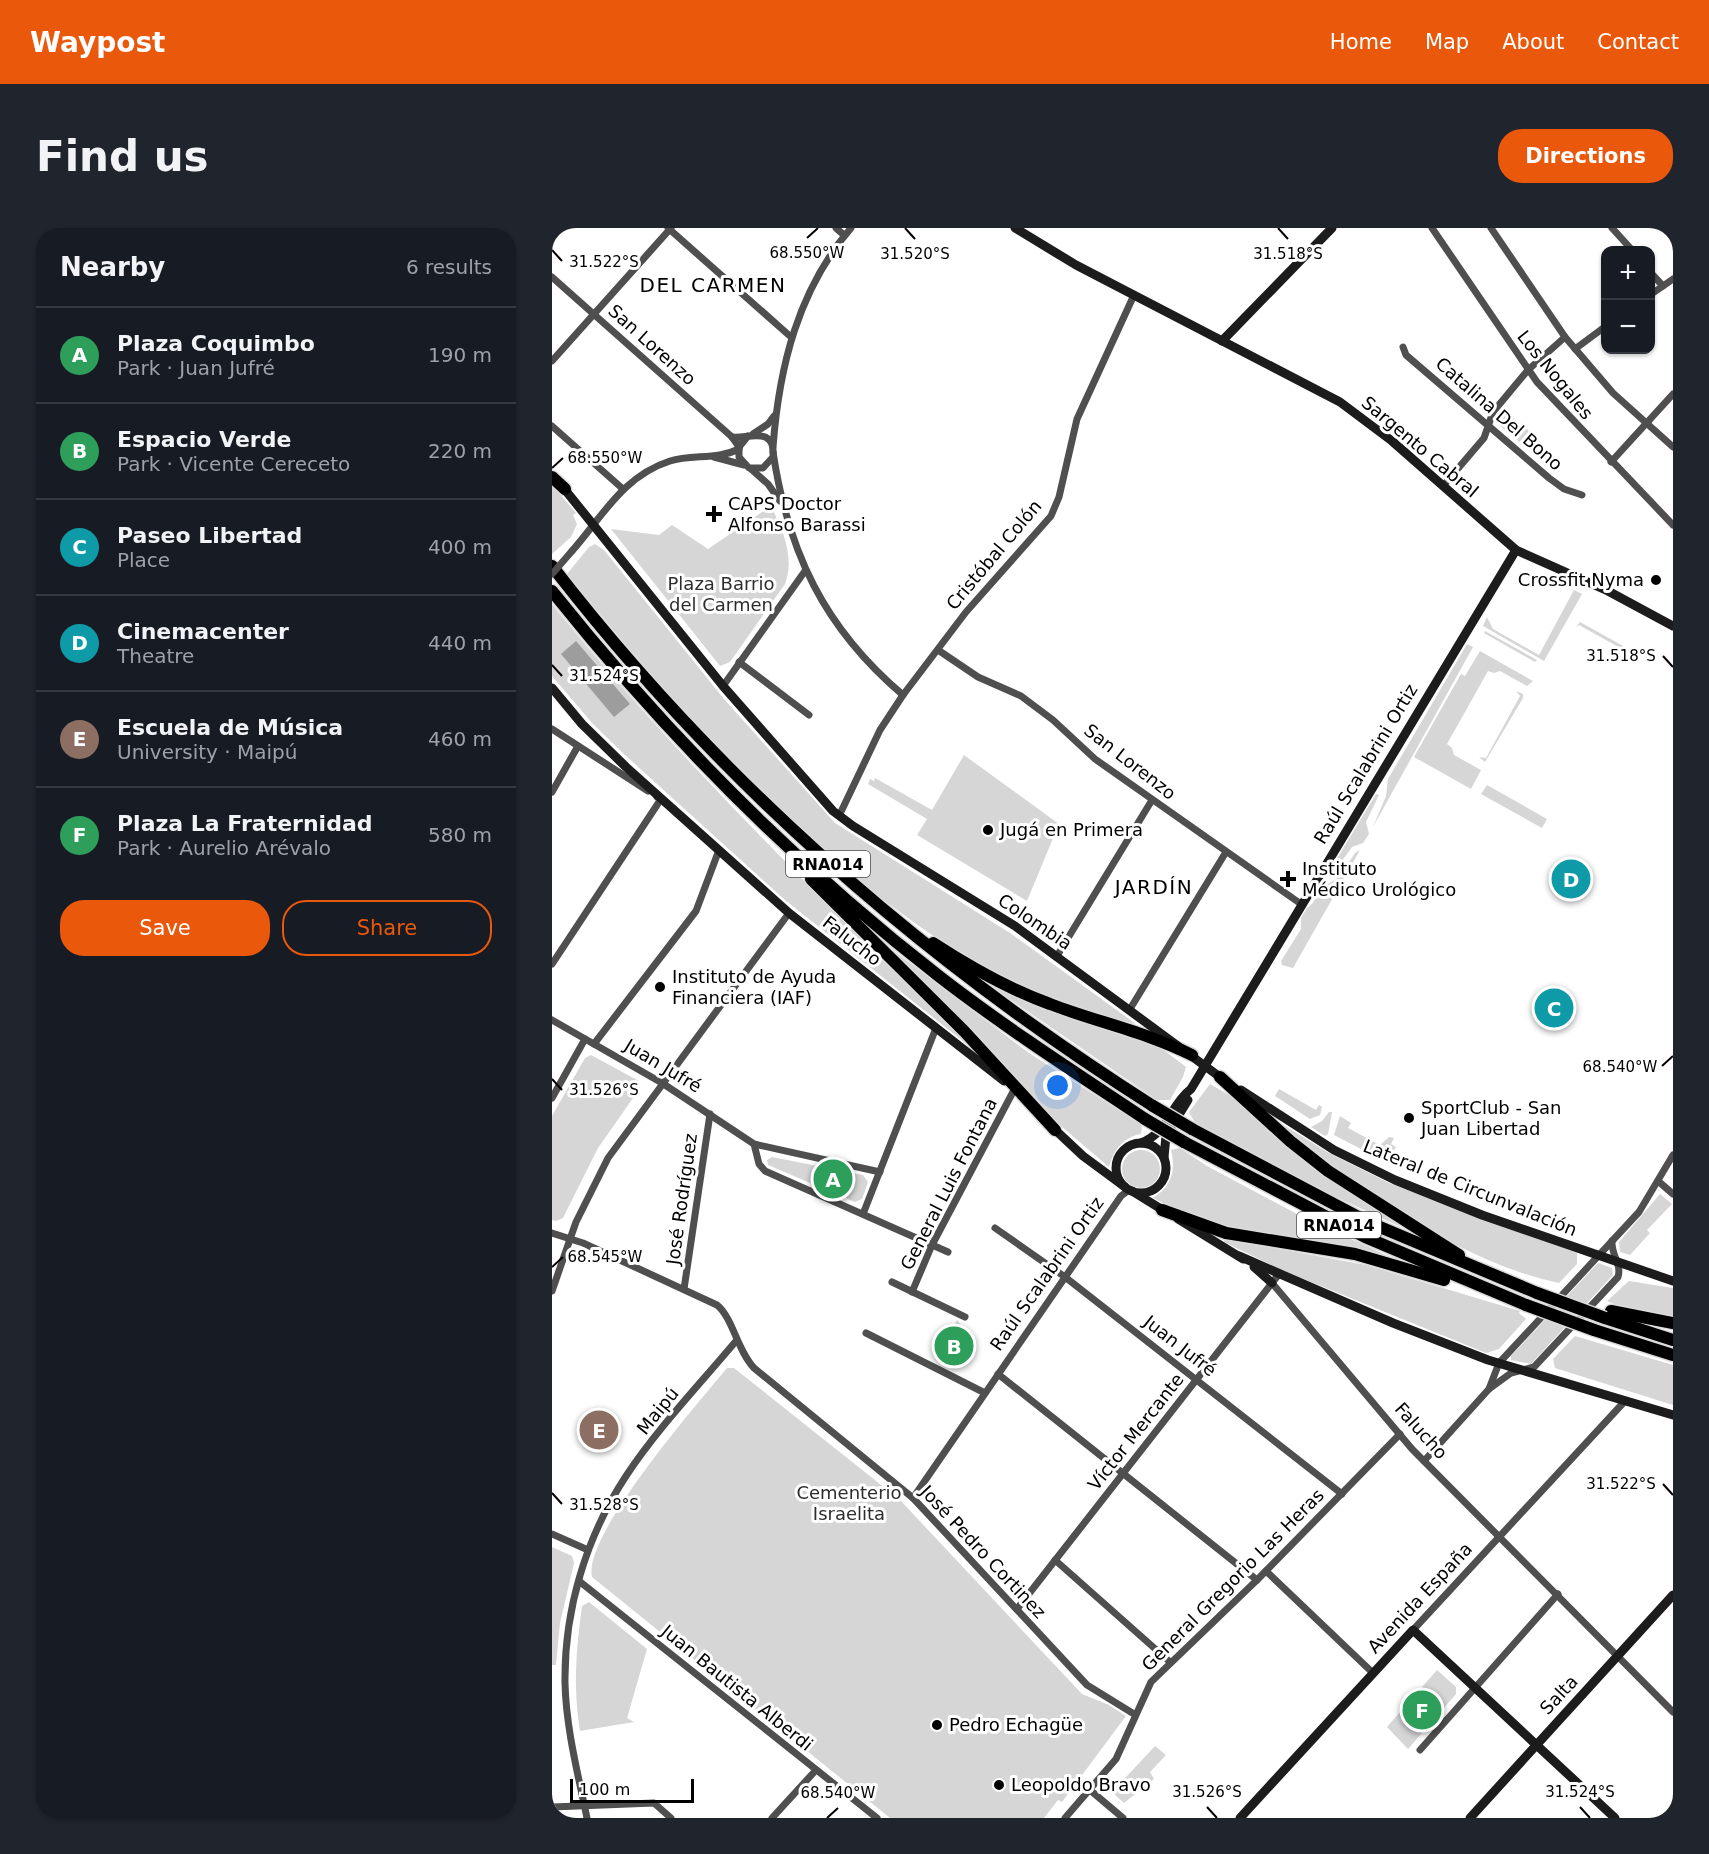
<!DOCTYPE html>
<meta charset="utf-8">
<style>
:root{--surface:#171b24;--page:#20242c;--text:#f1f3f6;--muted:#9ea1a6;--line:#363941;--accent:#ea580c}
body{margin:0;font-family:"DejaVu Sans",sans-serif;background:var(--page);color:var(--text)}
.controls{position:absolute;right:18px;top:18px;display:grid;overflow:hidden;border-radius:12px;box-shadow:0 2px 4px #0004}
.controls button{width:54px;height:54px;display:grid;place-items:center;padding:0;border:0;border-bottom:2px solid var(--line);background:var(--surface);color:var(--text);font:30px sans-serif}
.scale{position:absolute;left:18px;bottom:15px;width:124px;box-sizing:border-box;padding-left:6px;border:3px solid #000;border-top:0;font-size:16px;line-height:21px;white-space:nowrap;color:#000;-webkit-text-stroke:4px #fff;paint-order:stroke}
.you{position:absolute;left:506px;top:858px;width:21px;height:21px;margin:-15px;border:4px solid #fff;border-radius:50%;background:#1a73e8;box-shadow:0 0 0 9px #1a73e833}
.badge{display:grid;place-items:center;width:39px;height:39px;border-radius:50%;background:var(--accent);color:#fff;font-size:20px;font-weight:700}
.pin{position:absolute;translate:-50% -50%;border:3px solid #fff;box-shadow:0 2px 6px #0006}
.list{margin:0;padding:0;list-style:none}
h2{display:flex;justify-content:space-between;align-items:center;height:78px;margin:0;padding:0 24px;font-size:26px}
h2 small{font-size:20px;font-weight:400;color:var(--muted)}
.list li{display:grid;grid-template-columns:39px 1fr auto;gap:18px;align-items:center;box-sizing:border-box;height:96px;padding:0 24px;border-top:2px solid var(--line)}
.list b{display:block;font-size:22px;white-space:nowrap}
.list p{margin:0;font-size:20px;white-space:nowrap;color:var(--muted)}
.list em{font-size:20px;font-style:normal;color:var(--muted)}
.actions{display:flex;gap:12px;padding:18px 24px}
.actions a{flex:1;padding:14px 0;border:2px solid var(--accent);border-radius:24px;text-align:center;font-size:21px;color:var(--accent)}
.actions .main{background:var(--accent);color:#fff}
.map{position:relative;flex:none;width:1121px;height:1590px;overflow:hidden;border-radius:24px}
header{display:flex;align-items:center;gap:36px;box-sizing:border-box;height:84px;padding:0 30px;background:var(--accent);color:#fff}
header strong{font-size:28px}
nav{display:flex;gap:33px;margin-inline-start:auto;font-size:21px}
.intro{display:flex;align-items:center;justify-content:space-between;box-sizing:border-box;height:144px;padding:0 36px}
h1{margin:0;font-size:42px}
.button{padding:15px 27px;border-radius:24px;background:var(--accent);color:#fff;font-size:21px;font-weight:700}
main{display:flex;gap:36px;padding:0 36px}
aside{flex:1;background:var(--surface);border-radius:24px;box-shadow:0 2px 4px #0004}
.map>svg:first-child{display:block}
.green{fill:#d6d6d6}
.water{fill:#9d9d9d}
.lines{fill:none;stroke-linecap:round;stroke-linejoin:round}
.highway-casing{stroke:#dbdbdb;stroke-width:15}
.street{stroke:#4f4f4f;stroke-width:7}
.secondary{stroke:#1c1c1c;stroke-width:9}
.highway{stroke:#000;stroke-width:12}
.highway-bridge-casing{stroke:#dbdbdb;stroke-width:15;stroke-linecap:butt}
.street-bridge{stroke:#4f4f4f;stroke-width:7}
.highway-bridge{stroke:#000;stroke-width:12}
.ticks{fill:none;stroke:#000;stroke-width:2}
.poi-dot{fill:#000;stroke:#fff;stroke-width:2}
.labels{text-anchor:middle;stroke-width:6;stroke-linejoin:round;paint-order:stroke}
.shield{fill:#fff;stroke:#4c4c4c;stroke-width:1.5}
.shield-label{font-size:16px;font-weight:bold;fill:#000}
.street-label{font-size:18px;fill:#000;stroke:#fff}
.poi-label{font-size:18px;fill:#000;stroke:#fff;text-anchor:start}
.park-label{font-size:18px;fill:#2d2d2d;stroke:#fff}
.neighbourhood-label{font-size:20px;letter-spacing:1.5px;fill:#000;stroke:#fff}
.ticks-label{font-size:15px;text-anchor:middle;fill:#000;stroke:#fff;stroke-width:6;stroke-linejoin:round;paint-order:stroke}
</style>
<header>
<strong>Waypost</strong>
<nav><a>Home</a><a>Map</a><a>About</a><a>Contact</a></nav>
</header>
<div class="intro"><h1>Find us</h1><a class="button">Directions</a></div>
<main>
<aside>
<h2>Nearby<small>6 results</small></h2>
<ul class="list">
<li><span class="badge" style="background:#2e9e5b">A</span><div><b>Plaza Coquimbo</b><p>Park · Juan Jufré</p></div><em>190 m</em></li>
<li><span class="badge" style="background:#2e9e5b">B</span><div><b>Espacio Verde</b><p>Park · Vicente Cereceto</p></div><em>220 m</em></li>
<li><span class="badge" style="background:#0f9aa8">C</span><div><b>Paseo Libertad</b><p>Place</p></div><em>400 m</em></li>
<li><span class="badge" style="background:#0f9aa8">D</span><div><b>Cinemacenter</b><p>Theatre</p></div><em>440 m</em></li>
<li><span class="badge" style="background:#8d6e63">E</span><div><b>Escuela de Música</b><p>University · Maipú</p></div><em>460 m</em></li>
<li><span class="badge" style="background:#2e9e5b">F</span><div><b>Plaza La Fraternidad</b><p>Park · Aurelio Arévalo</p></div><em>580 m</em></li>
</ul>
<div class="actions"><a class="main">Save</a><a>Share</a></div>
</aside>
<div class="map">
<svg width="1121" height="1590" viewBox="0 0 1121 1590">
<rect width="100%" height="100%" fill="#fff"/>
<g class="green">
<path d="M954,183l25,22 -9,11 -22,-18 -1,-7z"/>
<path d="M0,257l24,28 -3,2 4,9 -6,13 -19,17z"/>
<path d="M219,278c12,24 24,52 14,78l-55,78 -10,4 -109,-137 48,6 13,-10 36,24z"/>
<path d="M43,316l9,6 120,149 111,124 175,110 126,91c-219,-38 -434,-284 -569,-450l22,-27z"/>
<path d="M1022,362l8,4 -38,67 -61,-35 4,-9 6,12 46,26z"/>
<path d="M0,376c129,159 276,301 421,445l-188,-149 -160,-145 -32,-31 -41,-48z"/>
<path d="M1028,394l54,30 -3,6v-4l-52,-29 -4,3z"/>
<path d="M933,403l52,29 -2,2 -51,-29z"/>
<path d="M915,416l6,3 -100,180 13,-31 2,-17z"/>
<path d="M928,423l53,30 -6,5 -27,-15 -6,2 -6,-2 -41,73 5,4 2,7 27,15 -10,19 -57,-32 47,-83 4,2z"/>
<path d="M964,463l7,3v4l-38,64 -6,-5 7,1 34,-62z"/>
<path d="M412,527l95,69 -32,77 -110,-66 10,-16 -59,-35 2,-5 4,2 1,-3 57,32z"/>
<path d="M935,557l60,34 -5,9 -61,-34z"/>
<path d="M824,566l3,1 -13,27 3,12 -6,9 -11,4 -18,25h-3l-1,-2z"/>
<path d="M808,622l-67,118 -11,-3 -1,-4 20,-32v-11l6,-10 5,-4 11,-17 16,-10 16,-24z"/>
<path d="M330,714l147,111 113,72 -1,9c-19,4 -27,16 -32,33l-62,-53z"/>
<path d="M421,746l184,71 29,22 -3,10 -13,23h-13z"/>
<path d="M39,827l48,26 1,7 -42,60 -35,70 -7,3 -4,-1v-104l33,-58z"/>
<path d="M658,856l24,14 167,129 -78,-36 -128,-68 -6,-11z"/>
<path d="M727,861l37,21 3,-5 3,2 -2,8 -10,4 -35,-23z"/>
<path d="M777,884h3l-4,22 -3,2 -14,-9 11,-6z"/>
<path d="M715,887l62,38 60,30 188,70v11l-18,19c-104,-22 -211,-102 -292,-168z"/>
<path d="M788,888l11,7 -3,5 32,17 9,-8 5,1 -3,6 5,3 -8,16 -54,-28z"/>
<path d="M628,920l27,18 90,48 102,47c-84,-15 -170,-23 -246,-63 19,-12 23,-27 18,-48z"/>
<circle cx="589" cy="941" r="19"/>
<path d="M220,929l91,18 5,7 -6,17 -7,3 -87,-37 -1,-5z"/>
<path d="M1108,966l12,10 -25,26 3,3 -20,22 -10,-3 -1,-10z"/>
<path d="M673,1011l141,26 154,46 -1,2 7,6 -27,30 -13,4 -202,-82 -60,-29z"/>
<path d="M1046,1035l14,5 1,7 -82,89 -20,-4v-4z"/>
<path d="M1077,1053l44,7v29l-59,-9 2,-3 -9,-4z"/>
<path d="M405,1092l7,9 -3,3 8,4 -10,12 -5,21 -12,-6 5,-22z"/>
<path d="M1023,1108l98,29v40l-118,-37 -2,-9z"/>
<path d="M175,1140h7l166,132 182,194 27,11 17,11 -58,78 -6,8 -4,-2 -14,18h-154l-298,-241c-10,-41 107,-175 135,-209z"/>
<path d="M0,1319l20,9 2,7 -14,60 -4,42h-4z"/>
<path d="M37,1374l58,47 -20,69 7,4 -54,9c-7,-43 -4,-82 2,-125z"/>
<path d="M885,1442l19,17v7l-48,55 -21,-22z"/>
<path d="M603,1518l11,9 -16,17 4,7 -30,24 -9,-8 -1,-5z"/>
</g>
<path class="water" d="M24,413l54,63 -16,13 -53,-63z"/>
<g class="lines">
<defs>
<g id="highway">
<path d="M0,249l13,12"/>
<path d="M0,338c167,216 371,394 601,540"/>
<path d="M0,363c114,143 244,274 388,386 66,51 136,96 205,142"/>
<path d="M259,651l153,152 91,99"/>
<path d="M381,715c37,24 75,46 117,61 47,18 96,28 142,51"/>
<path d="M668,849l70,64 38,30 131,84"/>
<path d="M640,901l176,93 169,71"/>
<path d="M632,914l181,95 161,68"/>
<path d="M610,982l64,23 129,21 89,26"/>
<path d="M1059,1083l62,12"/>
<path d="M1053,1090l68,22"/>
<path d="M1042,1102l79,25"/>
</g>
</defs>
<use href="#highway" class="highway-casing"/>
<g class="street">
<path d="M116,0l123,109"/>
<path d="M284,0l8,7"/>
<path d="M880,0l105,154 136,143"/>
<path d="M939,0l74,109 48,56 60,54"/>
<path d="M1060,0l20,22"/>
<path d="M1098,44l13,14"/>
<path d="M0,49l180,160 7,10"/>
<path d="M1098,67l23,-16"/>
<path d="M851,119l3,8 143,123 15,11 18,6"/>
<path d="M1023,121l31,-23"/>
<path d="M0,133l119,-133"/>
<path d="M0,198l71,63"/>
<path d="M201,206l15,-10 6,-8"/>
<path d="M180,209c16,2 44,-12 41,20l-10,11h-14l-10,-11v-10l9,-11"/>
<path d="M221,219c6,-80 25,-157 78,-219"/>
<path d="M221,224c15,100 51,176 130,243"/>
<path d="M162,229l30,8"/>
<path d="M1059,234l62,-68"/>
<path d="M199,241l17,15 12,17"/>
<path d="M891,258l41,-48 9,-26 35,-42 37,-33"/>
<path d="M20,323c30,-34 51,-75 98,-90 22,-7 47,-1 69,-12"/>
<path d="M386,422l40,27 43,19 32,24 42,39 206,145"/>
<path d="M187,434l70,53"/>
<path d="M171,458l82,-115"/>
<path d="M0,501l96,62"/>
<path d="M0,564l26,-46"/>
<path d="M287,588l41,-86 23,-35 63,-83 85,-96 8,-19 18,-78 57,-124"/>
<path d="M505,728l95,-156"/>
<path d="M0,736l109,-165 -4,-2"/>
<path d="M578,781l96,-157"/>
<path d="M0,792l110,63 92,61 126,28"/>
<path d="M42,816l102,-133 23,-61"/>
<path d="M0,870l33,-59"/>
<path d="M202,916l5,20 6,7 183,81"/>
<path d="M1106,953l15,13"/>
<path d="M311,986l73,-186"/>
<path d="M443,1000l70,49 277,217"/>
<path d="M0,1005l31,10 134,62c16,13 20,45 37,63l159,130 174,187 47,29"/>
<path d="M340,1054l73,35"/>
<path d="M720,1055l140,166 261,263"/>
<path d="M132,1061l26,-175"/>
<path d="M0,1063l24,-69 32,-64 181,-245"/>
<path d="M360,1064l20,-47 82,-155"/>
<path d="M314,1105l119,60"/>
<path d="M446,1146l259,206"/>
<path d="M937,1161l10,-26 140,-151 34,-57"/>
<path d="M872,1233l65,-72 22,-16 23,-6 84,-90c4,-13 -7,-22 -6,-36"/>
<path d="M361,1270l208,-302 8,-6"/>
<path d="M0,1306l36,16"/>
<path d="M503,1332l115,102"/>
<path d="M714,1343l107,102"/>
<path d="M27,1353l298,237"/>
<path d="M465,1381l262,-335"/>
<path d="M861,1402l212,-229"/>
<path d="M868,1522l138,-156"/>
<path d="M538,1562l33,28"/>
<path d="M0,1579l102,-4 17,15"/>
<path d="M35,1590c-9,-44 -21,-90 -22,-135 -1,-73 21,-146 61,-207 31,-47 74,-92 110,-135"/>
<path d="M220,1590l44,-48"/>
<path d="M513,1590l51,-59 35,-77 106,-102 143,-146"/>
</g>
<g class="secondary">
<path d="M463,0l61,37 264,137 52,39 124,109 92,41 65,35"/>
<path d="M670,113l110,-113"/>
<path d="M10,258l161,200 110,125 20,15 162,100 209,154"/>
<path d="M0,460l30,36 44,43 163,146 215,168"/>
<path d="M689,862l93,60 61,30 87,35 191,66"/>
<path d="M499,898l32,30 42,31"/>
<path d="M589,915c27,-10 29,-38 50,-54l325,-539"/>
<circle cx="589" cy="940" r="25"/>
<path d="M612,929l2,-21 22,-36"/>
<path d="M580,963l34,21"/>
<path d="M626,991l65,40"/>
<path d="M687,1028l154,67 95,37 185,55"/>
<path d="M702,1039l18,16"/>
<path d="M688,1590l173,-188 202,188"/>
<path d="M918,1590l203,-223"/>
</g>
<use href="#highway" class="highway"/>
<defs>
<g id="highway-bridge">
<path d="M601,878l39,23"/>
<path d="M593,891l39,23"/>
<path d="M985,1065l68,25"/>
<path d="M974,1077l68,25"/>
</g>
</defs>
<use href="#highway-bridge" class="highway-bridge-casing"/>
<path class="street-bridge" d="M0,346l20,-23"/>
<use href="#highway-bridge" class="highway-bridge"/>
</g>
<path class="ticks" d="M353,0l10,11M726,0l10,11M255,10l11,-10M0,22l10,11M0,240l11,-10M1111,428l10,11M0,437l10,11M1110,838l11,-10M0,851l10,11M0,1039l11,-10M1111,1256l10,11M0,1265l10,11M655,1579l10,11M1028,1579l10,11M275,1590l11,-10"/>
<g class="poi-dot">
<path d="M159 277h6v6h6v6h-6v6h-6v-6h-6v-6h6z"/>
<circle cx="1104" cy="352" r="6"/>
<circle cx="436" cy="602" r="6"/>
<path d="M733 642h6v6h6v6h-6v6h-6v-6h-6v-6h6z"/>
<circle cx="108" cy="759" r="6"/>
<circle cx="857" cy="890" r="6"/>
<circle cx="385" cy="1497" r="6"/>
<circle cx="447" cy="1557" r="6"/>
</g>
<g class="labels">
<g class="shield">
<rect x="234" y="623" width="84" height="26" rx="4.5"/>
<rect x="745" y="984" width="84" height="26" rx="4.5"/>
</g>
<g class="shield-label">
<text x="276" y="642">RNA014</text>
<text x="787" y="1003">RNA014</text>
</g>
<g class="street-label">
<text transform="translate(100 117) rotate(42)" y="6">San Lorenzo</text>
<text transform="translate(1003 147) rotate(51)" y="6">Los Nogales</text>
<text transform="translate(947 186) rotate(41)" y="6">Catalina Del Bono</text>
<text transform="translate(868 219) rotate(40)" y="6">Sargento Cabral</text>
<text transform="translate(442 327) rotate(-50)" y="6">Cristóbal Colón</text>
<text transform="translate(578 534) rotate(38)" y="6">San Lorenzo</text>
<text transform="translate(814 536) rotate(-59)" y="6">Raúl Scalabrini Ortiz</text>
<text transform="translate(483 694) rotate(34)" y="6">Colombia</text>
<text transform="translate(300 713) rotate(38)" y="6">Falucho</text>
<text transform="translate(111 838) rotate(31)" y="6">Juan Jufré</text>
<text transform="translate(397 956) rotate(-63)" y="6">General Luis Fontana</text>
<text transform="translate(918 960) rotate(22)" y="6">Lateral de Circunvalación</text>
<text transform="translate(130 971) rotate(-82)" y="6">José Rodríguez</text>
<text transform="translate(495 1046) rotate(-55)" y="6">Raúl Scalabrini Ortiz</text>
<text transform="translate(628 1118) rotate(38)" y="6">Juan Jufré</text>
<text transform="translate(106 1183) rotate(-51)" y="6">Maipú</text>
<text transform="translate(869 1203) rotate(48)" y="6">Falucho</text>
<text transform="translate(584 1204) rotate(-52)" y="6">Víctor Mercante</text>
<text transform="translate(431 1324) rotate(47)" y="6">José Pedro Cortinez</text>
<text transform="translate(681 1352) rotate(-45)" y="6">General Gregorio Las Heras</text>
<text transform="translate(868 1370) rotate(-47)" y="6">Avenida España</text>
<text transform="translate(185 1460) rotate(39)" y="6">Juan Bautista Alberdi</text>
<text transform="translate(1007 1467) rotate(-47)" y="6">Salta</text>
</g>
<g class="poi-label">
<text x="176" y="282">CAPS Doctor<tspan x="176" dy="21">Alfonso Barassi</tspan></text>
<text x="1092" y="358" text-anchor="end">Crossfit Nyma</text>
<text x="448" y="608">Jugá en Primera</text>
<text x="750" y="647">Instituto<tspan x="750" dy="21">Médico Urológico</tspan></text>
<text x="120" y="755">Instituto de Ayuda<tspan x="120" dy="21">Financiera (IAF)</tspan></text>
<text x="869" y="886">SportClub - San<tspan x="869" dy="21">Juan Libertad</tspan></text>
<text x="397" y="1503">Pedro Echagüe</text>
<text x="459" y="1563">Leopoldo Bravo</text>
</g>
<g class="park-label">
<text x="169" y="362">Plaza Barrio<tspan x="169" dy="21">del Carmen</tspan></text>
<text x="297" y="1271">Cementerio<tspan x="297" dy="21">Israelita</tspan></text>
</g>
<g class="neighbourhood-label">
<text x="161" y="64">DEL CARMEN</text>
<text x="602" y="666">JARDÍN</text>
</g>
</g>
<g class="ticks-label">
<text x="255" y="30">68.550°W</text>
<text x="363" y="31">31.520°S</text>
<text x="736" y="31">31.518°S</text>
<text x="52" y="39">31.522°S</text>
<text x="53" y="235">68.550°W</text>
<text x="1069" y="433">31.518°S</text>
<text x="52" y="453">31.524°S</text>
<text x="1068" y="844">68.540°W</text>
<text x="52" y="867">31.526°S</text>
<text x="53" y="1034">68.545°W</text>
<text x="1069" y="1261">31.522°S</text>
<text x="52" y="1282">31.528°S</text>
<text x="655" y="1569">31.526°S</text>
<text x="1028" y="1569">31.524°S</text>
<text x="286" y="1570">68.540°W</text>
</g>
</svg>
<div class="controls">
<button>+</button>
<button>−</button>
</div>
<div class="scale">100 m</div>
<div class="you"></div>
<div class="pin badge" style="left:281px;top:951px;background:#2e9e5b">A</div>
<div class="pin badge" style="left:402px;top:1118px;background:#2e9e5b">B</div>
<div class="pin badge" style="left:1002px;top:780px;background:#0f9aa8">C</div>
<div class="pin badge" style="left:1019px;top:651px;background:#0f9aa8">D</div>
<div class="pin badge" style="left:47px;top:1202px;background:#8d6e63">E</div>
<div class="pin badge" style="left:870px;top:1482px;background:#2e9e5b">F</div>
</div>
</main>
